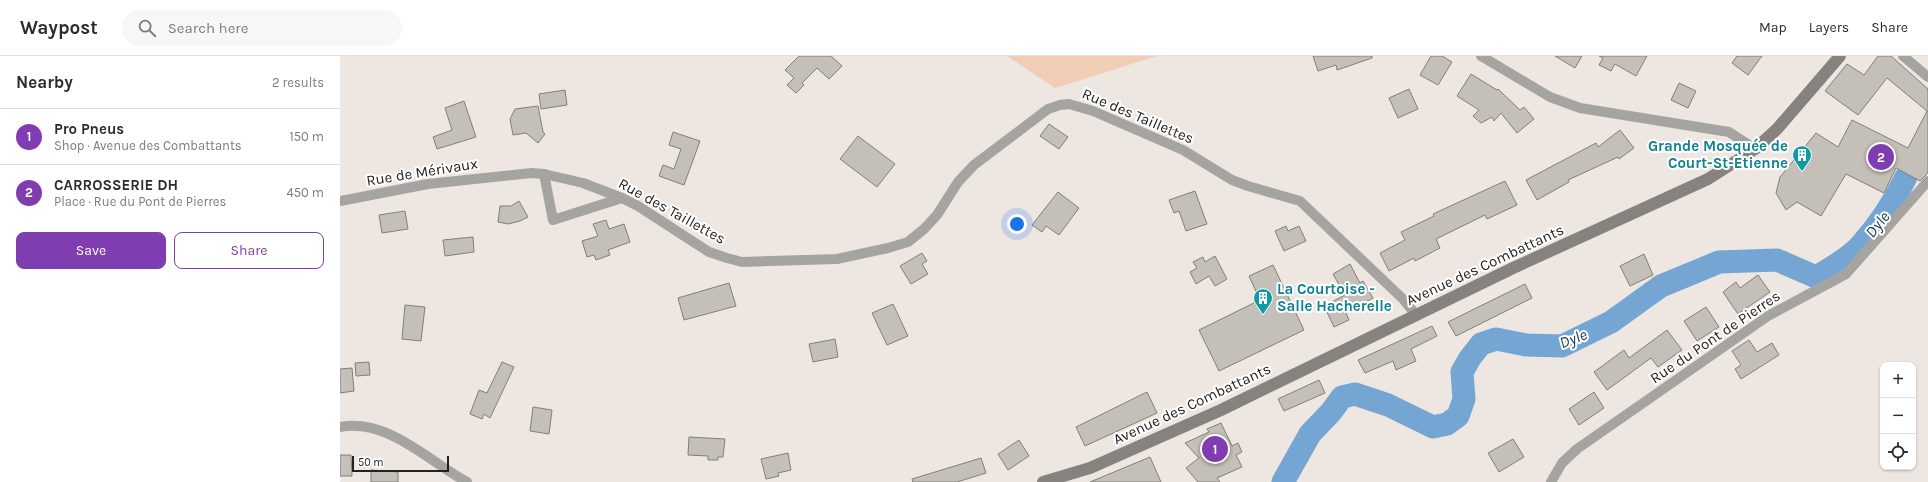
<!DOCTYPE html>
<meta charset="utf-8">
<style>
:root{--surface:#fff;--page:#f7f7f7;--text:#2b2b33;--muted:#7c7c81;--line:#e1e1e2;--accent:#803db1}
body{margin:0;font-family:Karla,sans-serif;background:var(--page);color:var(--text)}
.controls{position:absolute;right:12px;bottom:12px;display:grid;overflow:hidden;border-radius:8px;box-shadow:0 1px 3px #0004}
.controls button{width:36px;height:36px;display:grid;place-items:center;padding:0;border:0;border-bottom:1px solid var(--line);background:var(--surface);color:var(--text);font:20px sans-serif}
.scale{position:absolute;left:12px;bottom:10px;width:97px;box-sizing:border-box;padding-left:4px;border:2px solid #24211f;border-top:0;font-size:11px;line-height:14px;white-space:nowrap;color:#24211f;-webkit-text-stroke:3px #fff;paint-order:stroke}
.you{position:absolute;left:677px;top:168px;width:14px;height:14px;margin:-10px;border:3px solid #fff;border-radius:50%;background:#1a73e8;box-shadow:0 0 0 6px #1a73e833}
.badge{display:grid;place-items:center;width:26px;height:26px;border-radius:50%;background:var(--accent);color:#fff;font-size:13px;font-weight:700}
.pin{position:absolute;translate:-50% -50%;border:2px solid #fff;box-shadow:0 1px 4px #0006}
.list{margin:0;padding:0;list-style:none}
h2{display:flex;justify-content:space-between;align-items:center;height:52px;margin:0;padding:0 16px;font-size:17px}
h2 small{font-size:13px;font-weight:400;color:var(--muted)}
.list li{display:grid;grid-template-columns:26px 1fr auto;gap:12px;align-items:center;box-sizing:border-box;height:56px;padding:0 16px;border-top:1px solid var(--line)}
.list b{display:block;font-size:15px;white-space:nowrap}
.list p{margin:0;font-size:13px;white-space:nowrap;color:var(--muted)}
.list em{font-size:13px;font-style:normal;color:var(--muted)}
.actions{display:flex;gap:8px;padding:12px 16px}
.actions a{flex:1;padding:9px 0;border:1px solid var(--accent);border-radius:8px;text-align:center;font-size:14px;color:var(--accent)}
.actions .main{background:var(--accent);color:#fff}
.icon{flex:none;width:22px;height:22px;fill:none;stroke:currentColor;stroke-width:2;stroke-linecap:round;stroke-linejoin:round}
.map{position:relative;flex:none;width:1588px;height:426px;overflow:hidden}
header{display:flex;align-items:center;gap:24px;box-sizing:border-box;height:56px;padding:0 20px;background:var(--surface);border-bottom:1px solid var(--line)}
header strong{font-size:19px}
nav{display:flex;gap:22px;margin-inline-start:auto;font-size:14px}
.search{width:280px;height:36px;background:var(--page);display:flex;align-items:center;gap:10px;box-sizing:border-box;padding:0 14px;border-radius:22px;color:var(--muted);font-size:15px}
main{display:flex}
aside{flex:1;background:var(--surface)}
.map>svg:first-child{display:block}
.green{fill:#f0cdb4}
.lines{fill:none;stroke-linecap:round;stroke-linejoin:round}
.river{stroke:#74a5d3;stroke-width:23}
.building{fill:#c5bfb9;stroke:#847e79}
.street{stroke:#a6a4a1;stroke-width:10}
.secondary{stroke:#86837f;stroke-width:12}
.labels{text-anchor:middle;stroke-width:4;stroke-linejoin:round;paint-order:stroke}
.street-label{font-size:15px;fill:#24211f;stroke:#fff}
.culture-label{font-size:15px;font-weight:bold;fill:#0d838f;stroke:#fff;text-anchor:end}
.water-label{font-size:16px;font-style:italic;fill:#133857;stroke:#fff}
</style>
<header>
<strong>Waypost</strong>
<div class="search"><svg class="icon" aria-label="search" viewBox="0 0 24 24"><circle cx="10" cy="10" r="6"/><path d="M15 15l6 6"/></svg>Search here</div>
<nav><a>Map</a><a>Layers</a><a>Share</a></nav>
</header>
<main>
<aside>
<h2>Nearby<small>2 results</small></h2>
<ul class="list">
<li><span class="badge">1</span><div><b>Pro Pneus</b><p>Shop · Avenue des Combattants</p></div><em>150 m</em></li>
<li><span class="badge">2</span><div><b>CARROSSERIE DH</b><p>Place · Rue du Pont de Pierres</p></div><em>450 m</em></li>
</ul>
<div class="actions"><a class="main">Save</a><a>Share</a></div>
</aside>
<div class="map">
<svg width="1588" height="426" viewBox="0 0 1588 426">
<rect width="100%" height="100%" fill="#eee6e1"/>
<path class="green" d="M667,0h150l-102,32z"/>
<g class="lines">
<path class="river" d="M943,426l27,-48 21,-22 11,-15 13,-3 33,11 45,22 14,-3 11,-8 6,-17 -2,-27 8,-14 11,-14 15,-5 30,6 36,1 49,-24 50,-36 58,-24 58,-2 39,17c15,-9 32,-18 44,-31 19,-21 34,-44 46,-69"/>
</g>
<g class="building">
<path d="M459,0h32l11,10 -13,13 -12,-11 -15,15 2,2 -8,8 -9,-8 7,-7 -9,-8z"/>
<path d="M973,0h59v2l-35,12 -1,-5 -18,6z"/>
<path d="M1091,0h11l10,6 -14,23 -18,-10z"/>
<path d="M1215,0h27l-7,12z"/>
<path d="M1259,0h48l-11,20 -21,-12 -4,7 -12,-6 4,-7z"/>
<path d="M1397,0h25l-14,19 -16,-12z"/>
<path d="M1538,0h13l37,33v83l-2,3 -6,6 -24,-13 -12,25 -38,-19 -25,42 -24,-14 -11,8 -10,-17 4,-16 36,-44 22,14 14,-27 56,28 19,-37 -40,-33 -29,37 -33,-24 22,-27 17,11z"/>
<path d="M1131,18l26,16 1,-1 22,21 4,-3 10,12 -17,14 -16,-20 -7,8 -2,-4 -11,6 -8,-7 6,-6 -22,-14z"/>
<path d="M1339,27l17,8 -8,17 -17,-8z"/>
<path d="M1069,33l9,20 -20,9 -9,-20z"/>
<path d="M225,34l2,15 -26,4 -2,-15z"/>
<path d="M124,45l12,36 -39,12 -4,-12 19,-7 -7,-22z"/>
<path d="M198,50l5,26 2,2 -7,9 -12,-10 -13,2 -3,-16 5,-10z"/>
<path d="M709,68l19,13 -9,12 -19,-13z"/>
<path d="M1280,74l14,18 -15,11 -1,-2 -50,23 1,2 -32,18 -11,-20 70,-37 2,4z"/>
<path d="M333,76l27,9 -16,44 -25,-9 4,-11 11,4 7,-20 -12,-4z"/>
<path d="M518,80l37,28 -18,23 -37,-28z"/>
<path d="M1165,125l12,24 -30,14 -2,-4 -49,24 4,9 -25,13 -1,-3 -25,13 -9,-18 25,-13 -4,-8 33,-16 -1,-2z"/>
<path d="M855,135l12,33 -21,7 -7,-20 -5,2 -5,-13z"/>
<path d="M718,136l21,16 -20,27 -13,-9 -4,6 -10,-7z"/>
<path d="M179,145l9,16 -8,4 -12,3 -10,-2 2,-16h11z"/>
<path d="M65,155l3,18 -26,4 -3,-18z"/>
<path d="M266,164l3,9 15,-5 6,18 -22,8 2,5 -14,5 -2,-5 -7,2 -5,-16 16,-5 -5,-12z"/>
<path d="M946,170l2,5 11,-5 7,15 -22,10 -9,-20z"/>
<path d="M133,181l1,15 -29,4 -2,-16z"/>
<path d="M582,197l5,8 -5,3 6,10 -17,10 -11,-18z"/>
<path d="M1304,198l9,21 -23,11 -10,-20z"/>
<path d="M875,200l12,23 -12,7 -6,-10 -13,8 -6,-12 7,-4 -4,-6 10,-5 2,5z"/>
<path d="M1010,208l10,19 3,-2 10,17 -27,15 3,7 -15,7 -10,-21 21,-11 -12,-21z"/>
<path d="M933,209l31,65 -85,41 -20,-41 61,-30 -11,-24z"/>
<path d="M1418,219l12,17 -32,22 -15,-22 13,-10 4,6z"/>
<path d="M389,227l7,23 -52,14 -6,-22z"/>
<path d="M1185,228l7,14 -76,38 -8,-14z"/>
<path d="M553,248l15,32 -21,9 -15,-32z"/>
<path d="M65,249l20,2 -4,34 -19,-2z"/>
<path d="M1366,251l13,20 -22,14 -13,-20z"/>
<path d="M1092,270l5,10 -26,13 5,12 -20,9 -3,-9 -28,12 -7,-13z"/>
<path d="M1327,274l15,20 -24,17 -7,-9 -44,32 -13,-18 30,-22 5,8z"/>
<path d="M495,283l3,18 -25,5 -4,-18z"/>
<path d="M1409,284l8,12 15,-9 7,12 -38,24 -6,-10 6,-4 -9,-14z"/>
<path d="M29,306l1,13 -14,1 -1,-13z"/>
<path d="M162,306l12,5 -24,51 -6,-4 -2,5 -12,-5 9,-24 8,3z"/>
<path d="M12,312l2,23 -14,2v-24z"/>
<path d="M979,324l6,13 -41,18 -6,-12z"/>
<path d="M807,336l10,21 -72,33 -9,-19z"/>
<path d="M1254,336l10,16 -25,17 -10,-16z"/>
<path d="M193,351l19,3 -3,24 -19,-3z"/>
<path d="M881,367l11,23 6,-3 4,9 -6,3 6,12 -25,11 3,4h-22l-12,-14 13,-10 -14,-15 24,-11 -2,-3z"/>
<path d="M349,381l36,2 -2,18h-5v3h-10v-4l-20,-1z"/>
<path d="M1173,383l11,18 -25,15 -11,-19z"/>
<path d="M679,384l10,16 -21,14 -10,-16z"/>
<path d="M448,397l3,17 -13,3 1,3 -13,3 -5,-20z"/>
<path d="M0,399h11l1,21h-12z"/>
<path d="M810,401l11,25h-71z"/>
<path d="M641,402l5,15 -29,9h-44l-1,-3z"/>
<path d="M31,414l27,2v10h-27z"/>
</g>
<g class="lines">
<g class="street">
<path d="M1141,0l69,41 30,11 149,24 26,17"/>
<path d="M1563,0l25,21"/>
<path d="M204,118l9,46 69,-22"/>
<path d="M0,145l88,-17 104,-11 12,1 39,9 39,15 16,8 71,46 18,6 15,4 95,-3 51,-11 20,-6 16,-13 13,-14 21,-33 16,-17 74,-56 12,-4 9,-1 24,7 90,39 49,30 16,6 52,15 103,98 13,16"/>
<path d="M0,371c48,-9 88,34 127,55"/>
<path d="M1211,426l11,-19 15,-14 191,-133 78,-42 82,-93"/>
</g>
<path class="secondary" d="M703,426l47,-14 131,-58 292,-142 195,-89 47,-30 22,-20 63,-73"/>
</g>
<defs>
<symbol id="building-pin" viewBox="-11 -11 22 30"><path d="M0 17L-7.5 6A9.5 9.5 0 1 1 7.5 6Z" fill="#0f9aa8" stroke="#fff"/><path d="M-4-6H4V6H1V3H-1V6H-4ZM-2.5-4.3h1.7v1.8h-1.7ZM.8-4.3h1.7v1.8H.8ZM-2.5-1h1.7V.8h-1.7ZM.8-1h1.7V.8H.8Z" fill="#fff"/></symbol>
</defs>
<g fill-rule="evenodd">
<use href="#building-pin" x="1451" y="88" width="22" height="30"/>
<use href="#building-pin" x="912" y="231" width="22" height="30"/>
</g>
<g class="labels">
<g class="street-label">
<text transform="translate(798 60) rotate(23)" y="5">Rue des Taillettes</text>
<text transform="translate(82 116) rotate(-9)" y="5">Rue de Mérivaux</text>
<text transform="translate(332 155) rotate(29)" y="5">Rue des Taillettes</text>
<text transform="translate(1145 209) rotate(-25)" y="5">Avenue des Combattants</text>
<text transform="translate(1375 281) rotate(-34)" y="5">Rue du Pont de Pierres</text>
<text transform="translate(852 348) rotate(-25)" y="5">Avenue des Combattants</text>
</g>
<g class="culture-label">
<text x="1448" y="95">Grande Mosquée de<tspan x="1448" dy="17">Court-St-Etienne</tspan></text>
<text x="937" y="238" text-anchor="start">La Courtoise -<tspan x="937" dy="17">Salle Hacherelle</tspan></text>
</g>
<g class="water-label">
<text transform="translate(1537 168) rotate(-51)" y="6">Dyle</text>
<text transform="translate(1233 282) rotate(-21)" y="6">Dyle</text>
</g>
</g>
</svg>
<div class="controls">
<button>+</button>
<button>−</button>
<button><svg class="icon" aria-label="locate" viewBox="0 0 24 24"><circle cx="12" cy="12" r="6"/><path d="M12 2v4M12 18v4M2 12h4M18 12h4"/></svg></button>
</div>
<div class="scale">50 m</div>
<div class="you"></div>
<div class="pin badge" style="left:875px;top:393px">1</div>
<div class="pin badge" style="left:1541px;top:101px">2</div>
</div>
</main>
